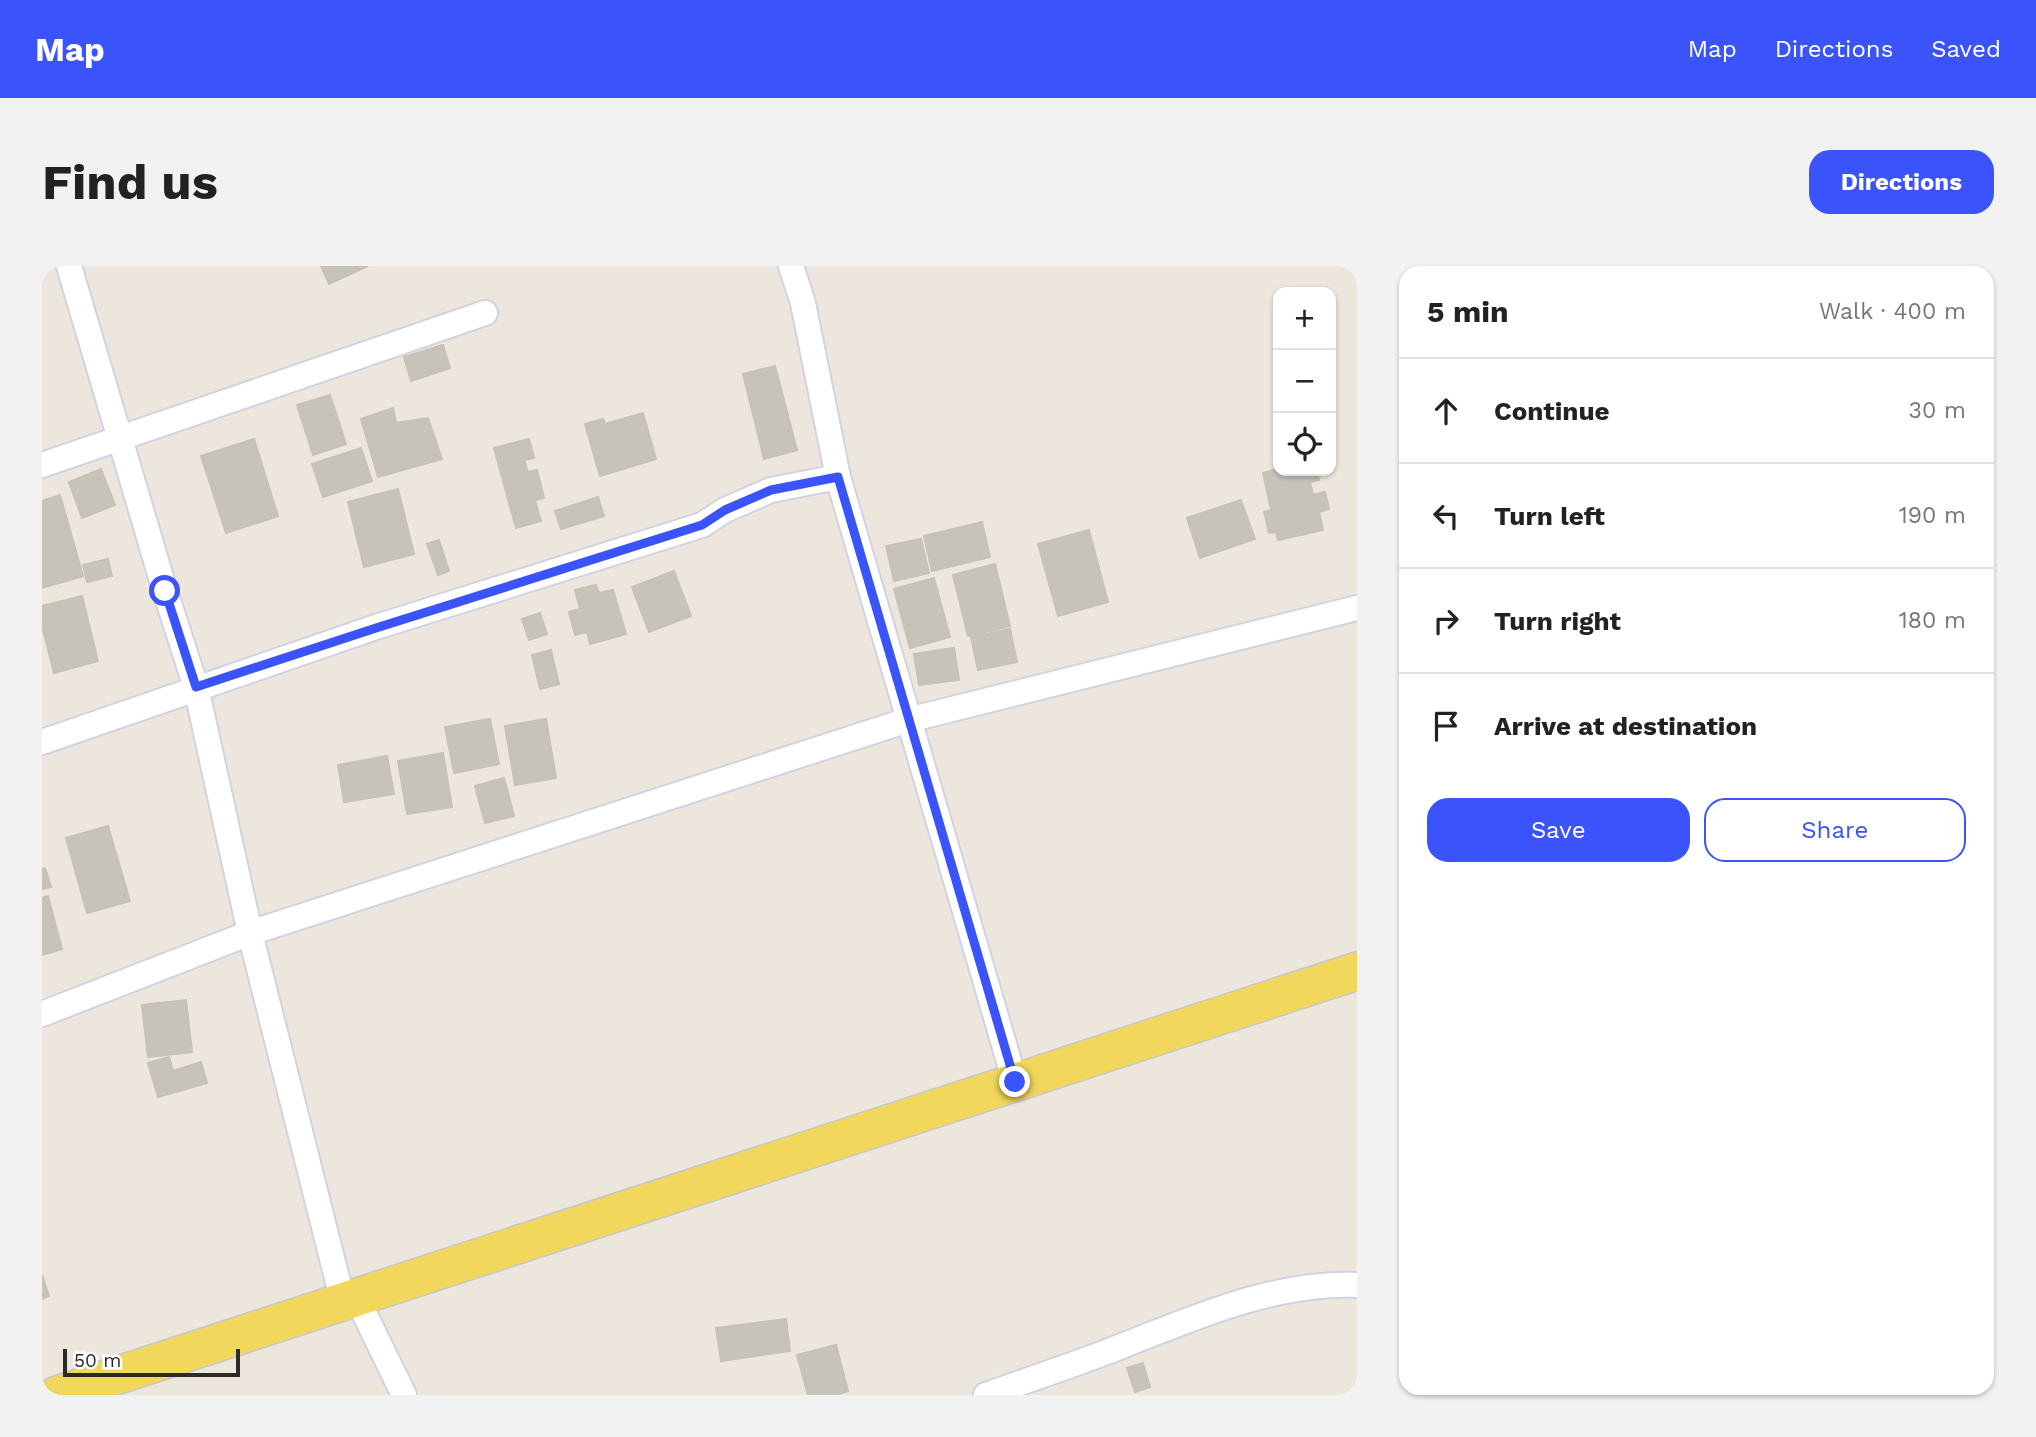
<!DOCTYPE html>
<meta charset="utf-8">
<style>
:root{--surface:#fff;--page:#f2f2f2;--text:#222;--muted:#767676;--line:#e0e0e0;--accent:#3a53fa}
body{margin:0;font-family:"Work Sans",sans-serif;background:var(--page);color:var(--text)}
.controls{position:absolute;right:21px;top:21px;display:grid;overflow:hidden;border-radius:14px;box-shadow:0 2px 5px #0004}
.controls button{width:63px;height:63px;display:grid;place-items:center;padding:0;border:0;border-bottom:2px solid var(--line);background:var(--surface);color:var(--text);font:35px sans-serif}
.scale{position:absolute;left:21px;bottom:18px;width:177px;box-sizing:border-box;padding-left:7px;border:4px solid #2a2a2a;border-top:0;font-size:19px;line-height:24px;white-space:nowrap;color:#2a2a2a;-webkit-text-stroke:5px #fff;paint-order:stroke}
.stop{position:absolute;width:21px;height:21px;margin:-16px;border:5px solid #3a53fa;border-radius:50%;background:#fff}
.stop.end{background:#3a53fa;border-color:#fff;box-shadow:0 2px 7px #0008}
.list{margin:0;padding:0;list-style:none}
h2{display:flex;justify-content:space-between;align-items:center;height:91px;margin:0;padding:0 28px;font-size:30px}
h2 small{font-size:23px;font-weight:400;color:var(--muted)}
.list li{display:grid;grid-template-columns:46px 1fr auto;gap:21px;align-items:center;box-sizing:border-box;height:105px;padding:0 28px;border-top:2px solid var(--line)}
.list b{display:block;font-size:26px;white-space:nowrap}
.list em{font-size:23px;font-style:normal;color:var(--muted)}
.actions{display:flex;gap:14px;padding:21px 28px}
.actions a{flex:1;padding:16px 0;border:2px solid var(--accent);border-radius:21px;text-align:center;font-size:24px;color:var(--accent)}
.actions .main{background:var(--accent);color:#fff}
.icon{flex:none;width:38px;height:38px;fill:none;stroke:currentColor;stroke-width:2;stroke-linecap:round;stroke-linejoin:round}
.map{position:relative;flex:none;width:1315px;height:1129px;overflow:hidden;border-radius:21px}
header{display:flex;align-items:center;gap:42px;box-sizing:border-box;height:98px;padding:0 35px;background:var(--accent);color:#fff}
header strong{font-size:33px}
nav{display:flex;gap:38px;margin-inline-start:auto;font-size:24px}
.intro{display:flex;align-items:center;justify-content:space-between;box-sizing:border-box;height:168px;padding:0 42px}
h1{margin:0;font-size:49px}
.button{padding:18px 32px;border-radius:21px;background:var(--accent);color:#fff;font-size:24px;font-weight:700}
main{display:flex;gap:42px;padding:0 42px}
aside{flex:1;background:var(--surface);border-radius:21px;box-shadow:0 2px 5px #0004}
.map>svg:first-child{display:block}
.building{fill:#c7c3bb;stroke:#c7c2b5;stroke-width:2}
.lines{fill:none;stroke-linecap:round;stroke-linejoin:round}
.minor-casing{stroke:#d1d3e3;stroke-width:28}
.primary-casing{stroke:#c8c8c8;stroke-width:40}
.minor{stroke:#fff;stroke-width:24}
.primary{stroke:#f1d75c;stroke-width:37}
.route{stroke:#3a53fa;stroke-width:9}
</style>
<header>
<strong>Map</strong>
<nav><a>Map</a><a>Directions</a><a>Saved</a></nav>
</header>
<div class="intro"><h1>Find us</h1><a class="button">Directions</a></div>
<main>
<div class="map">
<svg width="1315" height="1129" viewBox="0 0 1315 1129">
<rect width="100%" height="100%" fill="#ece6dc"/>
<g class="building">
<path d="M279,0h47l-39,18z"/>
<path d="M401,79l7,23 -39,13 -7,-24z"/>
<path d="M733,100l22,84 -33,9 -21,-85z"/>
<path d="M288,129l16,49 -33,11 -16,-50z"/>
<path d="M351,142l3,15 32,-5 14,41 -64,18 -17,-58z"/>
<path d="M601,147l13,46 -56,17 -15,-52 18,-5 2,5z"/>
<path d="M212,173l24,77 -52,17 -25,-77z"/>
<path d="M487,173l5,19 -10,2 4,12 9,-2 7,28 -9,2 6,21 -25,7 -22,-80z"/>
<path d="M319,182l11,33 -49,16 -11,-33z"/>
<path d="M59,203l14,36 -33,13 -13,-36z"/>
<path d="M1236,203l39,2 2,9 -9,2 3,13 12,-3 4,17 -10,3 4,18 -45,10 -2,-8 -7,1 -5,-21 7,-2 -8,-37z"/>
<path d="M356,223l16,65 -50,13 -16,-65z"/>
<path d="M18,229l23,81 -41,12v-87z"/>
<path d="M556,231l6,19 -43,13 -6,-18z"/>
<path d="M1199,234l14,39 -55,19 -13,-40z"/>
<path d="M940,256l8,35 -58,14 -8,-35z"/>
<path d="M1047,264l19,72 -50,14 -20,-72z"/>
<path d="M879,273l8,34 -35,8 -8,-35z"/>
<path d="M397,274l10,31 -11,4 -11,-31z"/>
<path d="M66,293l4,17 -25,6 -4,-17z"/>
<path d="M953,298l15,62 -42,10 -15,-61z"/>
<path d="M632,305l17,45 -42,16 -17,-45z"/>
<path d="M892,312l16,59 -40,11 -16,-59z"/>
<path d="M554,319l3,8 14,-3 13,44 -36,10 -3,-12 -12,3 -6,-23 11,-3 -5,-19z"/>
<path d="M40,330l16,65 -44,12 -12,-47v-20z"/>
<path d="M498,347l7,21 -18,6 -7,-21z"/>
<path d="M968,363l7,33 -39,8 -7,-33z"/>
<path d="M912,382l5,32 -40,5 -5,-31z"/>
<path d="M509,384l8,34 -19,5 -8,-34z"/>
<path d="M448,453l9,45 -45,9 -9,-46z"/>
<path d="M504,453l10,59 -41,7 -10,-59z"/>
<path d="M503,454l10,55 -39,8 -10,-55z"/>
<path d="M401,487l9,54 -45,7 -9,-53z"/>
<path d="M345,490l7,38 -50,8 -6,-37z"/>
<path d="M462,512l10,38 -29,7 -10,-37z"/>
<path d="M66,560l22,75 -43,12 -21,-75z"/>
<path d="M3,602l6,19 -9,2v-20z"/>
<path d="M6,630l14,53 -20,6v-57z"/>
<path d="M144,734l6,52 -44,5 -6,-52z"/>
<path d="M127,791l4,14 28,-9 6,21 -49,14 -10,-34z"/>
<path d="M0,1009l7,21 -7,3z"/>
<path d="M744,1053l4,32 -69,10 -5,-33z"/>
<path d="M794,1079l12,46 -12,4h-28l-11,-40z"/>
<path d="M1101,1097l7,24 -15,5 -8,-24z"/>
</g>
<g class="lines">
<defs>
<g id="minor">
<path d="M27,0l96,325 31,96 54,246 93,369"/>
<path d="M749,0l12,37 35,174 177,605"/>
<path d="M0,199l443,-152"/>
<path d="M0,476l334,-115 326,-102 23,-15 46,-20 67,-13"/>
<path d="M0,748l208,-81 658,-213 449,-112"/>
<path d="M323,1049l39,80"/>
<path d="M944,1129c42,-15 84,-29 126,-45 79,-31 159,-68 245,-65"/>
</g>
<path id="primary" d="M15,1129l1300,-424"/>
</defs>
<use href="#minor" class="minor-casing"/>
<use href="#primary" class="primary-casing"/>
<use href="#minor" class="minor"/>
<use href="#primary" class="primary"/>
</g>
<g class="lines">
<path class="route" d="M123,325l31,96 180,-59 326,-103 23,-15 46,-20 67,-13 177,605"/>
</g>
</svg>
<div class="controls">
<button>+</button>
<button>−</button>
<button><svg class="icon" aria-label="locate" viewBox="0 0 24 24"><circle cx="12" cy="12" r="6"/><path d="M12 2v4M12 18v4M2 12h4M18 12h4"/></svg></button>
</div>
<div class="scale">50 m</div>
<div class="stop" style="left:123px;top:325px"></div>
<div class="stop end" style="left:973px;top:816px"></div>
</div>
<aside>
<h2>5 min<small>Walk · 400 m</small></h2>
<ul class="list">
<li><svg class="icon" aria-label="ahead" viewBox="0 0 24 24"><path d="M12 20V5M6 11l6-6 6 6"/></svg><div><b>Continue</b></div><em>30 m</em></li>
<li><svg class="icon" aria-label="left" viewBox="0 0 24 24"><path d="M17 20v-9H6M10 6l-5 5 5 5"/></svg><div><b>Turn left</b></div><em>190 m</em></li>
<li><svg class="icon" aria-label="right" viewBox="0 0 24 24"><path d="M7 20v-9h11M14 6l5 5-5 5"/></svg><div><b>Turn right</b></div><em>180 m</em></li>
<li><svg class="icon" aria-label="arrive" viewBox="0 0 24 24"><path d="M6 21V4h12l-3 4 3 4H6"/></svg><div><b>Arrive at destination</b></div></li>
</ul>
<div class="actions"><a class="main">Save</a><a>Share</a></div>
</aside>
</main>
